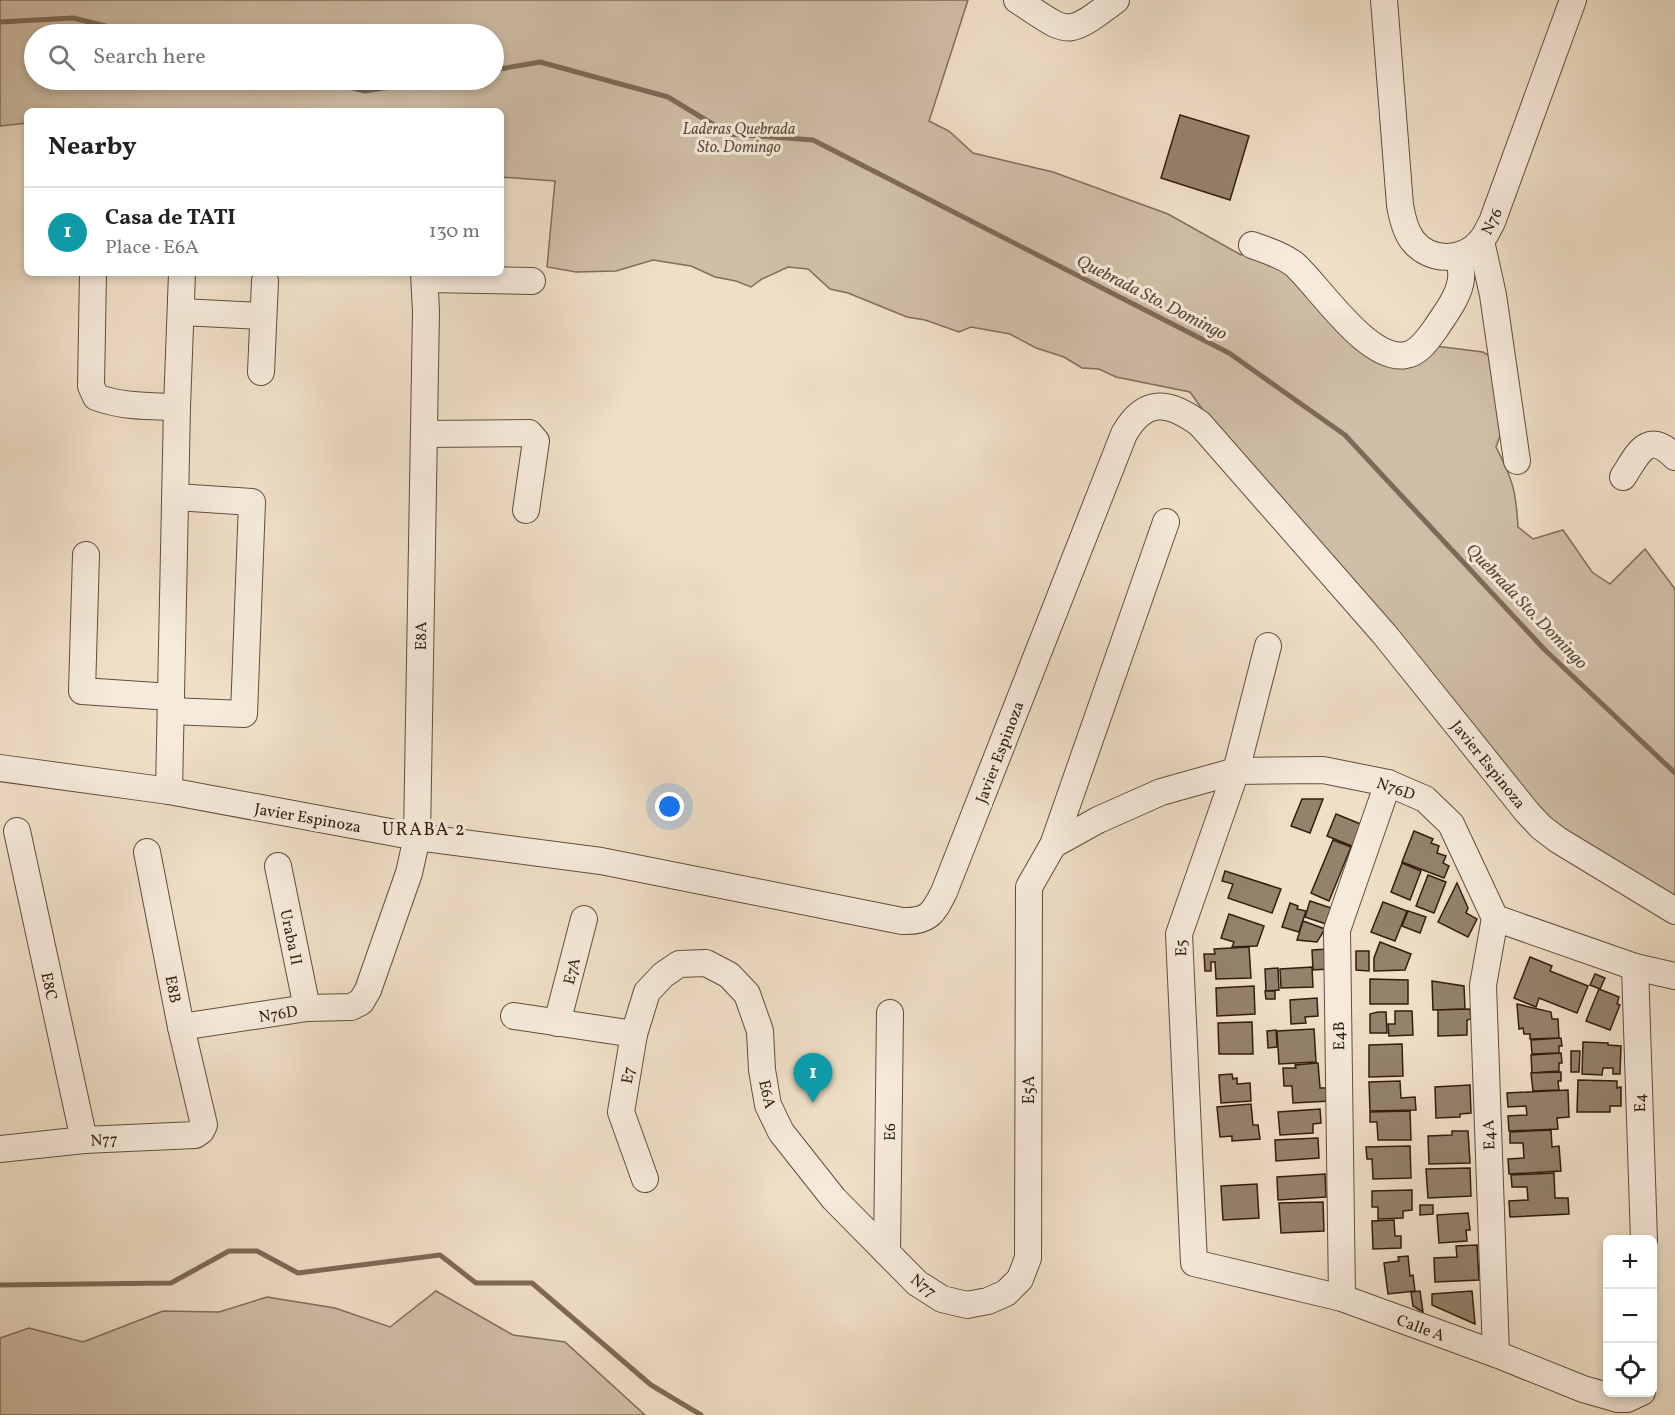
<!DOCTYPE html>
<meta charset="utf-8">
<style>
:root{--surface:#fff;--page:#f6f6f6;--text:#222;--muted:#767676;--line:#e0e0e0;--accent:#b45309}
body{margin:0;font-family:Vollkorn,serif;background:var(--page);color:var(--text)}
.controls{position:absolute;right:18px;bottom:18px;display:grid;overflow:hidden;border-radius:9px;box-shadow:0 3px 9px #0003}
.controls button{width:54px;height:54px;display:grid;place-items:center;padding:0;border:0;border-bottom:2px solid var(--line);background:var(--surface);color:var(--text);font:30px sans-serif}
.you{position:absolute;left:670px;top:807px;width:21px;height:21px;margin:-15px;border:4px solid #fff;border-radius:50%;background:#1a73e8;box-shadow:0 0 0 9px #1a73e833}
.badge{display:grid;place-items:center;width:39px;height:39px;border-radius:50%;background:var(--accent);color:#fff;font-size:20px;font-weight:700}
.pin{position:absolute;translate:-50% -50px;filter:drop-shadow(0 2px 3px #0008)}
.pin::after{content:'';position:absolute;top:32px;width:21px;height:18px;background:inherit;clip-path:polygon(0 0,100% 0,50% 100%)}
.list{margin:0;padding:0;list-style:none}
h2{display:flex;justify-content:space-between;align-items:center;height:78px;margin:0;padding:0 24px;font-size:26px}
h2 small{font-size:20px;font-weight:400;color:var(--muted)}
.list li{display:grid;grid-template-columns:39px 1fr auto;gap:18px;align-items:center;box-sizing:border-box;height:90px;padding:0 24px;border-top:2px solid var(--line)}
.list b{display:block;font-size:22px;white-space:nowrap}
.list p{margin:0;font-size:20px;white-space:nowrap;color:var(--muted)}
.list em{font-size:20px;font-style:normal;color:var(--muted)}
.icon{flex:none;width:33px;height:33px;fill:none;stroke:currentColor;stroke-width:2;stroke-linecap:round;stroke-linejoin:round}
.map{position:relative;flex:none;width:1675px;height:1415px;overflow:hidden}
.search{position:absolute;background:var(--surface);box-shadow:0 3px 9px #0003;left:24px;top:24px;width:480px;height:66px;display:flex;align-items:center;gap:15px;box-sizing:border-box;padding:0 21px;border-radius:33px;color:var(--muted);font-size:22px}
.panel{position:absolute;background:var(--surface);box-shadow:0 3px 9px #0003;left:24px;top:108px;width:480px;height:168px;border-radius:9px}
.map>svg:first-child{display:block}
.green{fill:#cfbea7;stroke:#806e5a;stroke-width:1.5;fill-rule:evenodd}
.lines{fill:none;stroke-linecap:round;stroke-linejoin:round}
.stream{stroke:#7d6a56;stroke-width:5}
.building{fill:#94826d;stroke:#321e0c;stroke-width:1.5}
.minor-casing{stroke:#614e3b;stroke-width:28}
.minor{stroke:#f5eadb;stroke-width:26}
.labels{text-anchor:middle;stroke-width:6;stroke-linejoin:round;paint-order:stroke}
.park-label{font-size:16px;font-style:italic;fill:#614e3a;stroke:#f5eadb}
.street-label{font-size:16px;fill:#321e0c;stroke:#f5eadb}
.water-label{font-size:18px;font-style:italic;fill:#5e4a37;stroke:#f5eadb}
.neighbourhood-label{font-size:18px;letter-spacing:1.5px;fill:#321e0c;stroke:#f5eadb}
</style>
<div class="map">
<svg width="1675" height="1415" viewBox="0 0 1675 1415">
<rect width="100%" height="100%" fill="#efdfc7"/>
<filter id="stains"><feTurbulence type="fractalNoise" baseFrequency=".00333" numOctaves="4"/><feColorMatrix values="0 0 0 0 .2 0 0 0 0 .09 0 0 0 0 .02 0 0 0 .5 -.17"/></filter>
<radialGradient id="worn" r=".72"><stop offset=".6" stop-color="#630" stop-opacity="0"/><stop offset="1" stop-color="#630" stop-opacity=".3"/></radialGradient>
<g class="green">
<path d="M0,0h968l-39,121 20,10 24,22 80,19 115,42 73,41 36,-11 116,113 34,-12 56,7 16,10 8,54 -11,31c17,33 20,44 22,80l15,12 30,-9 29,42 18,12 35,-35 30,40v308l-124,-75 -346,-409 -15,-21 -74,-15 -17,-8 -17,-1 -18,-11 -28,-9 -26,-14 -39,-7 -12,5 -34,-12 -18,-3 -59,-24 -18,-4 -22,-20 -20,-2 -26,12 -11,8 -15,-6 -21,-4 -24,-11 -38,-6 -37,11 -40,1 -29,-5 8,-86 -54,-4v-66h-474v12l-27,3zM34,34h460v46h-460z"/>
<path d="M436,1291l77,44 52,7 80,73h-645v-77l29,-10 54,14 80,-31 56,1 48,-15 68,11 55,19z"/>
</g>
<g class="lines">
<g class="stream">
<path d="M0,22l73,-4 65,16"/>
<path d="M494,70l46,-8 128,35 61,37 84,6 416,213 116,82 199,214 131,124"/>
<path d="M320,80l45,11 69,-11"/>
<path d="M0,1285l171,-2 58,-32h28l41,22 142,-18 36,28h56l119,102 50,30"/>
</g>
</g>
<g class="building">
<path d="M1180,115l69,21 -19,64 -69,-22z"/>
<path d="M1302,799h21l-13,34 -19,-7z"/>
<path d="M1336,814l27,11 -9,22 -27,-11z"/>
<path d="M1414,831l19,8 -2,4 8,3 -2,7 9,3 -3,7 6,3 -5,12 -42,-16z"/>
<path d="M1333,840l18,7 -22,54 -18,-8z"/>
<path d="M1402,863l19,8 -11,29 -19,-8z"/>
<path d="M1225,871l56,18 -9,24 -44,-15 5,-14 -11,-3z"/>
<path d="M1428,875l18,7 -12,31 -18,-7z"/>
<path d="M1457,883l11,25 -2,5 11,6 -9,18 -30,-15z"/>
<path d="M1310,901l21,7 -5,16 -21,-7z"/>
<path d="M1383,902l24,9 -12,30 -24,-9z"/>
<path d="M1290,903l8,3 -1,3 9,2 -7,21 -17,-5z"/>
<path d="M1408,911l18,6 -6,16 -18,-7z"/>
<path d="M1229,914l35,12 -7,20 -25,1 2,-5 -13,-4z"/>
<path d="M1303,921l22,8 -8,13 -20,-2z"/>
<path d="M1380,942l31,12 -6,16 -31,1v-13z"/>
<path d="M1249,947l2,31 -35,1 -1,-17h-4v9h-6l-1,-17h11l-1,-5z"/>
<path d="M1328,949l1,20 -16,1 -1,-20z"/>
<path d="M1356,951h13v20l-13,-1z"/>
<path d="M1530,957l22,9 -2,5 38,15 -11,27 -38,-15 -3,9 -22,-9z"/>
<path d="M1312,967l1,20 -32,1 -1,-19z"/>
<path d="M1278,968l1,22 -13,1 -1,-22z"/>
<path d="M1595,974l10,4 -5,11 -10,-4z"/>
<path d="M1370,979l38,1v24h-38z"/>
<path d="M1432,981l32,5 1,23 -32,1z"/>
<path d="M1254,986l1,28 -38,2 -1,-28z"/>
<path d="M1599,989l20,8 -2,7 3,1 -10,25 -24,-9z"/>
<path d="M1265,991h10v8h-9z"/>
<path d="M1317,998l1,18 -13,1 1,6 -15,1 -1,-24z"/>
<path d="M1517,1004l34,8 1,7h6l1,19 -29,1v-5h-6l-1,-6 -4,1z"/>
<path d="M1470,1009l1,10 -4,1v15l-29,1v-26z"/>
<path d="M1395,1011h17l1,24 -24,1 -1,-12h7z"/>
<path d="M1378,1012h8l1,21h-17v-19z"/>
<path d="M1252,1022l1,32h-34l-1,-31z"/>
<path d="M1314,1029l2,33 -37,2 -2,-33z"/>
<path d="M1276,1030l1,17 -9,1 -1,-17z"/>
<path d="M1561,1038l1,8h-3v7l-27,1 -1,-14z"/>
<path d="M1583,1042l25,1v2l13,1 -1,28h-7v-6h-10l-1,7 -20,-1z"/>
<path d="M1402,1044l1,32 -34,1v-32z"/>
<path d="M1571,1051h9l-1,21h-8z"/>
<path d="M1561,1053l1,10h-3v8l-27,2 -1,-18z"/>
<path d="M1318,1063l2,25h9l1,13 -37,2 -1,-17h-8l-1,-18h13l-1,-3z"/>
<path d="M1561,1072v9h-3l1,9 -26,1 -2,-18z"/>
<path d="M1232,1074l1,5 4,-1v6l13,-1 1,18 -30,2 -2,-28z"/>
<path d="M1578,1080l39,1v7l4,-1v19h-11v6h-33z"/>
<path d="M1400,1081l1,17 14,-1 1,13 -46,1 -1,-29z"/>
<path d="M1470,1085l1,28 -11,1v3l-24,1 -1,-31z"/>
<path d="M1568,1090l1,27 -12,1 1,11 -49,2 -1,-15 19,-1 -1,-9 -18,1 -1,-14z"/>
<path d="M1251,1104l2,21h5l2,14 -28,2v-5l-12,1 -3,-30z"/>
<path d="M1320,1109l1,14 -8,1v9l-33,2 -2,-23z"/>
<path d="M1410,1111l1,29h-33l-1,-18h-7v-10z"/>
<path d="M1551,1130l1,17 7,-1 2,25 -52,3 -1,-15 16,-1 -1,-15h-13v-11z"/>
<path d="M1452,1131h16l2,32 -41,1 -1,-28 24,-1z"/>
<path d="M1318,1138l1,20 -43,3 -1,-21z"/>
<path d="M1410,1146l1,32 -38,1 -1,-20h-5l-1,-12z"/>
<path d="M1470,1168l1,28 -43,2 -2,-29z"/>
<path d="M1554,1173l1,25h13l1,16 -59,3 -1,-16 19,-1 -1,-13h-15l-1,-12z"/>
<path d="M1325,1174l1,23 -48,3 -1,-23z"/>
<path d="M1257,1184l2,34 -36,2 -2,-34z"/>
<path d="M1412,1190v20l-9,1v7l-25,1v-12h-6v-16z"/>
<path d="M1323,1202l1,29 -43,2 -2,-30z"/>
<path d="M1420,1205h13v9l-13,1z"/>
<path d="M1468,1213l2,17h-4l1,11 -28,2 -2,-28z"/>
<path d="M1394,1220l1,16h6v12l-28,1 -1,-28z"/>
<path d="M1477,1245l2,35 -44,2 -1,-24 23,-1 -1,-11z"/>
<path d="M1408,1256l2,20 3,-1 2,16 -27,3 -4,-31 15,-2 -1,-4z"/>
<path d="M1420,1291l3,21 -10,-6 -2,-14z"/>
<path d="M1472,1291l3,33 -43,-19v-11z"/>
</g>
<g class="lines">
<defs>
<g id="minor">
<path d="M1017,0c53,34 47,39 99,0"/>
<path d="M1384,0l16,205c2,12 5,26 13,36 17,21 49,21 67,1 5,-5 8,-13 12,-20l81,-222"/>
<path d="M1481,241l12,54 24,166"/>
<path d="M1252,245c14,5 30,10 42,19 25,22 74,99 112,91 13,-2 22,-16 30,-27 9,-14 23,-31 25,-49 1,-7 -1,-15 -1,-23"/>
<path d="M93,273l-2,113 5,11c26,10 54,9 81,10"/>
<path d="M425,279l107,2"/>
<path d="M181,312l82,4"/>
<path d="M261,372l4,-91"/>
<path d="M424,434l105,-1 7,8 -10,69"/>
<path d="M1623,477c15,-23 24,-48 52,-20"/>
<path d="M86,555l-4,136 89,6"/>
<path d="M1268,646l-32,125 -57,163 15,329 148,35 154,56 87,35 35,10h9l15,-7"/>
<path d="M171,711l73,3 8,-212 -76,-5"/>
<path d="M0,768l169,23 248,46 184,24 301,60c26,1 31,-7 42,-29l180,-458c21,-37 45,-33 76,-10l185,211 142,177 14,15 17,13 117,71"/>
<path d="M169,791l8,-384 5,-134"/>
<path d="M17,831l67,309"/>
<path d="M1053,845l45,-25 63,-28 75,-21 87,-1 65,13 37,16 26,25 44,94 140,49 40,9"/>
<path d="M278,866l29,142"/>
<path d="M1495,918l-12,67 13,369"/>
<path d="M1635,967l9,273"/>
<path d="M514,1016l120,18"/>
<path d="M557,1023l27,-104"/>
<path d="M181,1027l126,-19 44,-1 10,-5 7,-12 41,-117 8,-36 9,-526 -2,-38"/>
<path d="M0,1149l84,-9 111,-5 6,-4 3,-6 -23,-98 -34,-175"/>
<path d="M645,1179l-24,-67 13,-78 13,-42 16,-17 16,-11 27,-1 23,12 18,19 13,37 2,39 6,35 13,27 53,67 83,84 25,16 25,6 21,-4 18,-8 14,-14 8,-21 1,-371 24,-42 113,-323"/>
<path d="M887,1252l3,-239"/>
<path d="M1342,1298l-5,-368 51,-147"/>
</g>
</defs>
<use href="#minor" class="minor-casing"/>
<use href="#minor" class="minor"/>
</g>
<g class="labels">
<g class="park-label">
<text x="739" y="134">Laderas Quebrada<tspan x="739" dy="18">Sto. Domingo</tspan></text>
</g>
<g class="street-label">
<text transform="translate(1491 221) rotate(-64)" y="6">N76</text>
<text transform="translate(420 636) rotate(-89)" y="6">E8A</text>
<text transform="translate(999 752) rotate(-69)" y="6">Javier Espinoza</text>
<text transform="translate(1489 764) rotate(51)" y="6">Javier Espinoza</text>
<text transform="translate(1396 788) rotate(19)" y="6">N76D</text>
<text transform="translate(308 817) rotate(10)" y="6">Javier Espinoza</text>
<text transform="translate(292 937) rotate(78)" y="6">Uraba II</text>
<text transform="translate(1180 948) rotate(-91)" y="6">E5</text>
<text transform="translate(571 971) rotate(-76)" y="6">E7A</text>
<text transform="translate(50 986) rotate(78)" y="6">E8C</text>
<text transform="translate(174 989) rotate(79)" y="6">E8B</text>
<text transform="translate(278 1013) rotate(-9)" y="6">N76D</text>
<text transform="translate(1338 1036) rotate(-91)" y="6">E4B</text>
<text transform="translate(627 1075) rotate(-80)" y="6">E7</text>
<text transform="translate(1028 1090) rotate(-90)" y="6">E5A</text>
<text transform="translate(768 1094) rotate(77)" y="6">E6A</text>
<text transform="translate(1639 1103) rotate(-92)" y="6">E4</text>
<text transform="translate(889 1132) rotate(-89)" y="6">E6</text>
<text transform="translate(1488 1135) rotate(-92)" y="6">E4A</text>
<text transform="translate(104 1139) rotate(-3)" y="6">N77</text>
<text transform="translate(924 1285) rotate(38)" y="6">N77</text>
<text transform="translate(1421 1327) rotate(20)" y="6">Calle A</text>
</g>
<g class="water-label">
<text transform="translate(1152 297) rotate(27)" y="6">Quebrada Sto. Domingo</text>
<text transform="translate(1527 606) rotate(46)" y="6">Quebrada Sto. Domingo</text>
</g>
<g class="neighbourhood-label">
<text x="424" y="835">URABA 2</text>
</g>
</g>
<rect width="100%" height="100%" filter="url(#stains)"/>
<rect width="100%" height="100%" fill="url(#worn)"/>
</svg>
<div class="controls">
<button>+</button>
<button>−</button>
<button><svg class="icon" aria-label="locate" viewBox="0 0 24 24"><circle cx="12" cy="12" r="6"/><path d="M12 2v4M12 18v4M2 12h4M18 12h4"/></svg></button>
</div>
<div class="you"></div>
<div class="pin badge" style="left:813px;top:1103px;background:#0f9aa8">1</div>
<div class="search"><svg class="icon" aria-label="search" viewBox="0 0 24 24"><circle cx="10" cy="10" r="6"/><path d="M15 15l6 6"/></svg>Search here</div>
<section class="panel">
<h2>Nearby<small></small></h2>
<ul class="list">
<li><span class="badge" style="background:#0f9aa8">1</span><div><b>Casa de TATI</b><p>Place · E6A</p></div><em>130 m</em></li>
</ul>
</section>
</div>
